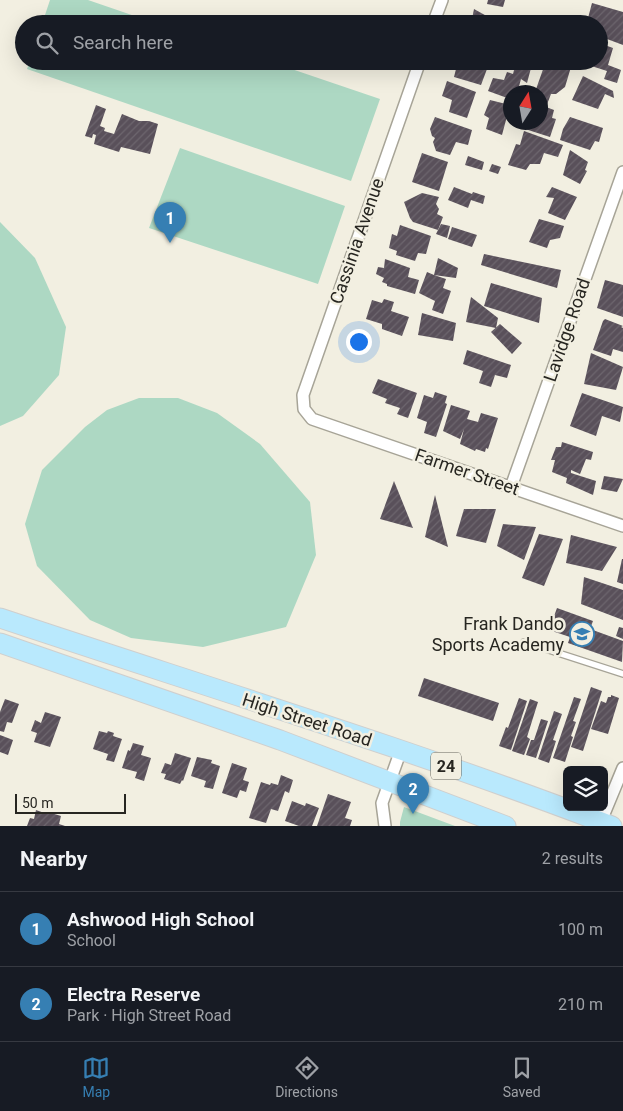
<!DOCTYPE html>
<meta charset="utf-8">
<style>
:root{--surface:#171b24;--page:#20242c;--text:#f1f3f6;--muted:#9ea1a6;--line:#363941;--accent:#367fb3}
body{margin:0;font-family:Roboto,sans-serif;background:var(--page);color:var(--text)}
.controls{position:absolute;right:15px;bottom:15px;display:grid;overflow:hidden;border-radius:8px;box-shadow:0 5px 20px #0002}
.controls button{width:45px;height:45px;display:grid;place-items:center;padding:0;border:0;border-bottom:1px solid var(--line);background:var(--surface);color:var(--text);font:25px sans-serif}
.compass{position:absolute;left:503px;top:85px;width:45px;height:45px;border-radius:50%;background:var(--surface);box-shadow:0 5px 20px #0002;rotate:11deg}
.scale{position:absolute;left:15px;bottom:12px;width:111px;box-sizing:border-box;padding-left:5px;border:2px solid #272621;border-top:0;font-size:14px;line-height:18px;white-space:nowrap;color:#272621;-webkit-text-stroke:4px #f2efe1;paint-order:stroke}
.you{position:absolute;left:358px;top:341px;width:18px;height:18px;margin:-12px;border:4px solid #fff;border-radius:50%;background:#1a73e8;box-shadow:0 0 0 8px #1a73e833}
.badge{display:grid;place-items:center;width:32px;height:32px;border-radius:50%;background:var(--accent);color:#fff;font-size:16px;font-weight:700}
.pin{position:absolute;translate:-50% -41px;filter:drop-shadow(0 1px 2px #0008)}
.pin::after{content:'';position:absolute;top:26px;width:18px;height:15px;background:inherit;clip-path:polygon(0 0,100% 0,50% 100%)}
.list{margin:0;padding:0;list-style:none}
h2{display:flex;justify-content:space-between;align-items:center;height:65px;margin:0;padding:0 20px;font-size:21px}
h2 small{font-size:16px;font-weight:400;color:var(--muted)}
.list li{display:grid;grid-template-columns:32px 1fr auto;gap:15px;align-items:center;box-sizing:border-box;height:75px;padding:0 20px;border-top:1px solid var(--line)}
.list b{display:block;font-size:19px;white-space:nowrap}
.list p{margin:0;font-size:16px;white-space:nowrap;color:var(--muted)}
.list em{font-size:16px;font-style:normal;color:var(--muted)}
.icon{flex:none;width:28px;height:28px;fill:none;stroke:currentColor;stroke-width:2;stroke-linecap:round;stroke-linejoin:round}
.map{position:relative;flex:none;width:623px;height:826px;overflow:hidden}
.search{position:absolute;background:var(--surface);box-shadow:0 5px 20px #0002;left:15px;right:15px;top:15px;height:55px;display:flex;align-items:center;gap:12px;box-sizing:border-box;padding:0 18px;border-radius:28px;color:var(--muted);font-size:19px}
.sheet{height:215px;background:var(--surface)}
nav{display:flex;justify-content:space-around;align-items:center;box-sizing:border-box;height:70px;border-top:1px solid var(--line);background:var(--surface);font-size:14px;color:var(--muted)}
nav a{display:grid;justify-items:center;gap:2px}
nav .on{color:var(--accent)}
.map>svg:first-child{display:block}
.park{fill:#add8c3}
.building{fill:url(#building-hatch)}
.lines{fill:none;stroke-linecap:round;stroke-linejoin:round}
.service-casing{stroke:#a7a497;stroke-width:8}
.minor-casing{stroke:#a7a497;stroke-width:14}
.primary-casing{stroke:#cfcfce;stroke-width:21}
.service{stroke:#fff;stroke-width:5.5}
.minor{stroke:#fff;stroke-width:11}
.primary{stroke:#b9e9fd;stroke-width:19}
.labels{text-anchor:middle;stroke-width:5;stroke-linejoin:round;paint-order:stroke}
.shield{fill:#f2efe1;stroke:#64625b;stroke-width:1}
.shield-label{font-size:16px;font-weight:bold;fill:#272621}
.street-label{font-size:18px;fill:#272621;stroke:#f2efe1}
.poi-label{font-size:18px;fill:#272621;stroke:#f2efe1;text-anchor:end}
</style>
<div class="map">
<svg width="623" height="826" viewBox="0 0 623 826">
<defs>
<pattern id="building-hatch" width="6" height="6" patternUnits="userSpaceOnUse" patternTransform="scale(1.25)"><rect width="6" height="6" fill="#59505a"/><path d="M-1 1l2-2M0 6l6-6M5 7l2-2" fill="none" stroke="#6d666e"/></pattern>
</defs>
<rect width="100%" height="100%" fill="#f2efe1"/>
<g class="park">
<path d="M50,0h38l70,24h-116z"/>
<path d="M30,61h238l112,38 -29,82 -324,-112z"/>
<path d="M180,148l165,58 -27,78 -169,-56z"/>
<path d="M0,222l35,36 31,69 -7,48 -36,41 -23,10z"/>
<path d="M139,398h39l39,15 43,31 50,58 6,53 -30,72 -83,20 -72,-9 -41,-18 -53,-54 -12,-42 17,-54 43,-43 22,-17z"/>
<path d="M404,807l51,19h-55v-4z"/>
</g>
<g class="building">
<path d="M488,0h17l-2,7 -16,-3z"/>
<path d="M592,3l31,9v33l-24,-9v-12h-7l1,-4 -5,-2z"/>
<path d="M474,9l27,15h-30z"/>
<path d="M599,43l14,5 -5,17 13,5 -4,13 -13,-4 3,-8 -28,-9 20,-1z"/>
<path d="M458,61h32l-9,24 -27,-8z"/>
<path d="M546,61l25,6 -6,20 -9,7h-5l-5,13 8,3 -2,8 4,1 -6,18 -28,-9 2,-6h16v-30h-5z"/>
<path d="M516,62l15,6 -4,15 -6,-4 -3,11 6,2h-14v7l-22,-8 5,-13 11,2 3,-8 6,2z"/>
<path d="M583,76l30,15 1,7 -9,-4 -7,15 -26,-9z"/>
<path d="M447,81l29,11 -9,26 -18,-6 3,-12 -10,-4z"/>
<path d="M490,100l20,5 -8,30 -16,-6 3,-11 -5,-3z"/>
<path d="M96,105l10,4 -6,17 5,2 -1,3 10,3 8,-20 17,7h10l9,3 -8,30 -29,-7 -2,5 -25,-8 2,-9 -3,-1 -1,4 -7,-2z"/>
<path d="M435,117l37,13 -4,15 -12,-3 -6,13 -14,-4 -3,-9 2,-4 -3,-2 -2,-7z"/>
<path d="M570,117l33,11 -4,14 -4,-1 -5,9 -30,-10 3,-11z"/>
<path d="M524,131l39,14 -5,12 -14,-4 -4,11h-10l-4,6 -18,-5 8,-21 4,1z"/>
<path d="M570,150l18,12 -3,8 2,1 -7,13 -17,-9z"/>
<path d="M422,153l26,9 -9,29 -27,-9z"/>
<path d="M468,156l16,6 -2,8 -17,-5z"/>
<path d="M492,164l9,3 -3,7 -9,-3z"/>
<path d="M454,187l18,7 1,-2 12,4 -2,8 -12,-4 -3,8 -20,-8z"/>
<path d="M552,187l25,10 -12,23 -17,-7 6,-15 -8,-1z"/>
<path d="M422,193l17,4 -3,7 3,5 -2,5 6,3 -5,13 -25,-8 -3,-4 -6,-16z"/>
<path d="M539,219l25,7 -4,12 -10,2 -3,8 -18,-6z"/>
<path d="M441,224l9,2 -3,12 -11,-4z"/>
<path d="M400,225l31,11 -5,18 -8,-1 -3,8 -19,-6 1,-4 -8,-3 3,-14 5,2z"/>
<path d="M452,227l25,8 -5,12 -24,-8z"/>
<path d="M484,254l77,16 -4,18 -76,-23z"/>
<path d="M438,258l20,10 -2,10 -22,-3 12,4 -3,9 8,3 -8,23 -11,-4 3,-9 -16,-8 8,-21 7,3z"/>
<path d="M385,259l25,9 -2,9 11,3 -4,14 -28,-8v-2l-5,-2 2,-4 -8,-4 2,-7 6,1z"/>
<path d="M605,280l18,5v32l-26,-9z"/>
<path d="M491,283l51,15 -3,25 -55,-17z"/>
<path d="M471,297l27,21 -2,10 -30,-6z"/>
<path d="M384,299l10,3 -3,9 18,6 -7,19 -20,-7v-5l-16,-5 6,-19 10,3z"/>
<path d="M422,313l34,10 -3,18 -35,-6z"/>
<path d="M605,319l18,7 -2,1 2,1v24l-10,-3 -2,7 -18,-6 10,-29z"/>
<path d="M500,324l22,19 -10,11 -21,-22z"/>
<path d="M467,350l44,15 -4,13 -12,-3 -4,12 -12,-4 4,-12 -20,-7z"/>
<path d="M591,353l32,14 -7,23 -32,-6z"/>
<path d="M378,379l39,14 -9,25 -11,-4 3,-6 -15,-5 2,-4 -15,-6z"/>
<path d="M435,392l12,4 -2,7 2,1 -11,33 -12,-4 3,-11 -10,-4 7,-23 9,3z"/>
<path d="M582,393l41,14 -3,15 -18,-6 -6,20 -26,-10z"/>
<path d="M451,405l19,6 -3,8 11,3 3,-9 17,5 -10,31 -2,-1 -1,4 -9,-3 -1,2 -15,-7 4,-15 -4,10 -17,-8z"/>
<path d="M562,442l31,10 -2,8 -5,-1 -6,15 -9,-4v3l25,8 -3,14 -27,-12 1,-5 -15,-6 3,-12h-4l5,-13h5z"/>
<path d="M604,476l19,3 -6,13 -16,-3z"/>
<path d="M394,481l19,47 -33,-9z"/>
<path d="M435,495l13,52 -23,-10z"/>
<path d="M464,509h32l-10,34 -30,-7z"/>
<path d="M503,524l33,3 -12,33 -27,-14z"/>
<path d="M539,534l24,5 -19,47 -22,-8z"/>
<path d="M571,535l46,12 -15,24 -36,-8z"/>
<path d="M622,559h1v25l-6,-2z"/>
<path d="M584,577l39,13v30l-42,-16z"/>
<path d="M557,608l36,13 -3,8 33,12 -1,21 -54,-19 2,-6 -21,-7z"/>
<path d="M619,627l4,1v11l-7,-3z"/>
<path d="M424,678l75,25 -6,18 -75,-25z"/>
<path d="M591,687l11,4 -19,60 -12,-4z"/>
<path d="M611,695l8,3 -11,36 -17,-5 10,-28 5,2 2,-6h3z"/>
<path d="M574,697l7,2 -8,22 3,1 -5,14 2,1 -8,25 -12,-4z"/>
<path d="M519,698l8,3 -16,49 -12,-4 7,-19 2,1z"/>
<path d="M5,699l14,5 -7,19 -5,-1 -3,10 -4,-1v-19z"/>
<path d="M530,699l8,3 -11,35 3,2 -6,16 -12,-4z"/>
<path d="M554,711l8,3 -9,26 3,1 -7,22 -11,-4z"/>
<path d="M45,712l16,5 -11,30 -16,-5 3,-9 -6,-2 4,-11 6,3z"/>
<path d="M541,719l7,2 -12,37 -10,-3 5,-15h3z"/>
<path d="M99,731l8,2 1,-2 6,2 -1,3 9,3 -8,23 -8,-2 2,-6 -15,-5z"/>
<path d="M0,735l13,5 -5,15 -8,-3z"/>
<path d="M133,743l11,3 -3,9 10,3 -7,23 -9,-3 2,-6 -15,-4 6,-18 2,1z"/>
<path d="M175,753l16,5 -8,23 -1,-1 -2,4 -16,-5 2,-5 -5,-1 4,-10 6,2z"/>
<path d="M197,757l15,3 -1,3 9,3 -7,23 -9,-2 2,-6 -15,-5z"/>
<path d="M232,763l15,5 -4,12 6,2 -3,10 -6,-2 -3,8 -15,-5z"/>
<path d="M281,775l12,5 -4,13 -4,-2 -7,20 -7,-2 -5,14 -17,-5 12,-36 9,3 1,-2 7,2z"/>
<path d="M328,794l23,8 -6,16 7,2 -2,6h-33z"/>
<path d="M292,801l13,5 1,-3 13,5 -7,18h-13l-14,-5z"/>
<path d="M36,810l11,4 1,-2 13,4 -2,8 6,2h-38l3,-8 4,1z"/>
</g>
<g class="lines">
<defs>
<path id="service" d="M524,642l99,32"/>
<g id="minor">
<path d="M433,24l9,-24"/>
<path d="M420,61l-117,334 1,14 8,10 311,107"/>
<path d="M511,487l112,-315"/>
<path d="M385,826l-3,-23 19,-53"/>
<path d="M599,826l24,-58"/>
</g>
<g id="primary">
<path d="M0,618c204,68 411,131 612,208"/>
<path d="M0,643l280,97 226,86"/>
</g>
</defs>
<use href="#service" class="service-casing"/>
<use href="#minor" class="minor-casing"/>
<use href="#primary" class="primary-casing"/>
<use href="#service" class="service"/>
<use href="#minor" class="minor"/>
<use href="#primary" class="primary"/>
</g>
<defs>
<symbol id="school-ring" viewBox="-11 -11 22 22"><circle r="9.5" fill="#f2efe1" stroke="#367fb3" stroke-width="1.5"/><path d="M0-5L7-2L0 1L-7-2ZM-4 1L0 2.5L4 1V4Q0 6-4 4Z" fill="#367fb3"/></symbol>
</defs>
<g fill-rule="evenodd">
<use href="#school-ring" x="568" y="620" width="28" height="28"/>
</g>
<g class="labels">
<rect class="shield" x="431" y="752.5" width="30" height="27" rx="4"/>
<g class="shield-label">
<text x="446" y="772">24</text>
</g>
<g class="street-label">
<text transform="translate(357 241) rotate(-71)" y="6">Cassinia Avenue</text>
<text transform="translate(567 330) rotate(-71)" y="6">Lavidge Road</text>
<text transform="translate(467 472) rotate(19)" y="6">Farmer Street</text>
<text transform="translate(307 720) rotate(18)" y="6">High Street Road</text>
</g>
<g class="poi-label">
<text x="564" y="630">Frank Dando<tspan x="564" dy="21">Sports Academy</tspan></text>
</g>
</g>
</svg>
<div class="controls">
<button><svg class="icon" aria-label="layers" viewBox="0 0 24 24"><path d="M12 4l9 5-9 5-9-5zM3 14l9 5 9-5"/></svg></button>
</div>
<svg class="compass" viewBox="-18 -18 36 36"><path d="M0-13l5 13h-10z" fill="#e53935"/><path d="M0 13l5-13h-10z" fill="#9ea1a6"/></svg>
<div class="scale">50 m</div>
<div class="you"></div>
<div class="pin badge" style="left:170px;top:243px">1</div>
<div class="pin badge" style="left:413px;top:814px">2</div>
<div class="search"><svg class="icon" aria-label="search" viewBox="0 0 24 24"><circle cx="10" cy="10" r="6"/><path d="M15 15l6 6"/></svg>Search here</div>
</div>
<section class="sheet">
<h2>Nearby<small>2 results</small></h2>
<ul class="list">
<li><span class="badge">1</span><div><b>Ashwood High School</b><p>School</p></div><em>100 m</em></li>
<li><span class="badge">2</span><div><b>Electra Reserve</b><p>Park · High Street Road</p></div><em>210 m</em></li>
</ul>
</section>
<nav>
<a class="on"><svg class="icon" aria-label="map" viewBox="0 0 24 24"><path d="M3 6l6-2 6 2 6-2v14l-6 2-6-2-6 2zM9 4v14M15 6v14"/></svg>Map</a>
<a><svg class="icon" aria-label="directions" viewBox="0 0 24 24"><path d="M12 3l9 9-9 9-9-9zM9 14v-3h6M13 9l2 2-2 2"/></svg>Directions</a>
<a><svg class="icon" aria-label="saved" viewBox="0 0 24 24"><path d="M7 4h10v16l-5-4-5 4z"/></svg>Saved</a>
</nav>
